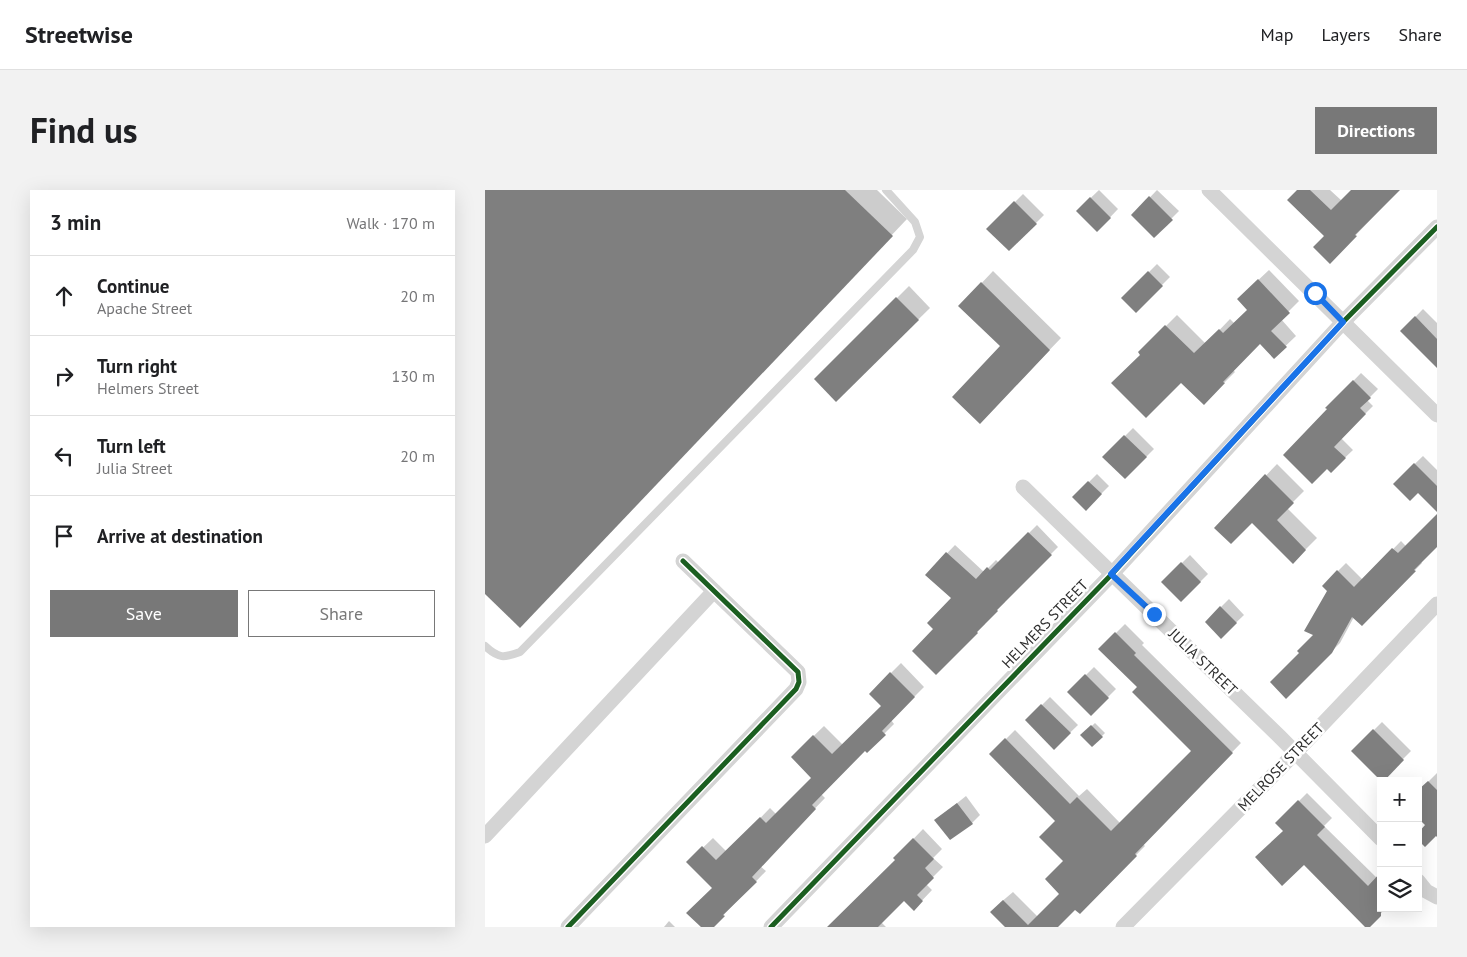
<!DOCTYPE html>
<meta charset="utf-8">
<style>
:root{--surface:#fff;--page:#f2f2f2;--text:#202124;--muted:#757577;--line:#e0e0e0;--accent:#787878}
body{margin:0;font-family:"PT Sans",sans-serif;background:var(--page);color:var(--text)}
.controls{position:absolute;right:15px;bottom:15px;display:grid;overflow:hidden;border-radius:0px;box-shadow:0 5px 20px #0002}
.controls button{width:45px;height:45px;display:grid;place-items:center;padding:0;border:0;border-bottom:1px solid var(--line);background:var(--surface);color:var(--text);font:25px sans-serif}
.stop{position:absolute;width:15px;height:15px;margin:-11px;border:4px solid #1a73e8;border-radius:50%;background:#fff}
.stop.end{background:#1a73e8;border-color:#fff;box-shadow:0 1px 5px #0008}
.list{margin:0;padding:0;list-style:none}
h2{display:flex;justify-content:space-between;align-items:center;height:65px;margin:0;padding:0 20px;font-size:21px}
h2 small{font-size:16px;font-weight:400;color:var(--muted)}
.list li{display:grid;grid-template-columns:32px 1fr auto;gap:15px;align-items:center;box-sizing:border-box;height:80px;padding:0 20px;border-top:1px solid var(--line)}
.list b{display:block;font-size:19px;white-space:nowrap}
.list p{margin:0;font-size:16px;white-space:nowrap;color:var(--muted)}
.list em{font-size:16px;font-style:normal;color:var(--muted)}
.actions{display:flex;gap:10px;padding:15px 20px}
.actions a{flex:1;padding:11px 0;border:1px solid var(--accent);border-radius:0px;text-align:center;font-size:18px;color:var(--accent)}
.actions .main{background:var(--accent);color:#fff}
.icon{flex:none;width:28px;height:28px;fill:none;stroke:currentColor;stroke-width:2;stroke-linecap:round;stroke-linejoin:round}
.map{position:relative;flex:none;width:952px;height:737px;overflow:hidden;border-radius:0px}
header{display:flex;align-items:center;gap:30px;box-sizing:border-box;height:70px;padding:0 25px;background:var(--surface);border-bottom:1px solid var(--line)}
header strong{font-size:24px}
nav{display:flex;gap:28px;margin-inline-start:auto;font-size:18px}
.intro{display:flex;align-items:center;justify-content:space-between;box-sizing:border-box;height:120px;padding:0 30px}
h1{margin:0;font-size:35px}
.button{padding:12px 22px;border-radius:0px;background:var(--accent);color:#fff;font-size:18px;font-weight:700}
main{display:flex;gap:30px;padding:0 30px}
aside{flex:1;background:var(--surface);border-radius:0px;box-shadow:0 5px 20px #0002}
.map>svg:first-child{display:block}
.shadow{fill:#0003}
.building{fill:#7f7f7f}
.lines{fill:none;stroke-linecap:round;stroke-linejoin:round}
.service{stroke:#d4d4d4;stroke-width:8}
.minor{stroke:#d4d4d4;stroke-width:15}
.cycleway-casing{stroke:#fff;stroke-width:8}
.cycleway{stroke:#1b5e20;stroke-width:5}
.route{stroke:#1a73e8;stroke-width:6}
.labels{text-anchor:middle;stroke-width:5;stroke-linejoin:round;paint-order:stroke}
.street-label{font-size:15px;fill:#2f2f2f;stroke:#fff}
</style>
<header>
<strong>Streetwise</strong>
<nav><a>Map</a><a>Layers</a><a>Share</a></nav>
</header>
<div class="intro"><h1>Find us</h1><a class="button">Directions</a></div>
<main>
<aside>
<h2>3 min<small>Walk · 170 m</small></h2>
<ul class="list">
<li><svg class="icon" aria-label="ahead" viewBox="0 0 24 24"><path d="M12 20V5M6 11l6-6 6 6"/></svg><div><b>Continue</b><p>Apache Street</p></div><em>20 m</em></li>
<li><svg class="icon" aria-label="right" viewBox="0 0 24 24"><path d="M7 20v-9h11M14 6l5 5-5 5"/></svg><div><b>Turn right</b><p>Helmers Street</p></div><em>130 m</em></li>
<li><svg class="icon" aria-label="left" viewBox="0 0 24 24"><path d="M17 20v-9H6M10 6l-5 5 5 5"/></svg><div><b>Turn left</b><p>Julia Street</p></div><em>20 m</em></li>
<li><svg class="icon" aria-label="arrive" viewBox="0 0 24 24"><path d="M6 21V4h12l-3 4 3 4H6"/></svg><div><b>Arrive at destination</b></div></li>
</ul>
<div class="actions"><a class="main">Save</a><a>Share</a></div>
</aside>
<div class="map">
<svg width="952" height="737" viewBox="0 0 952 737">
<rect width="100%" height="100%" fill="#fff"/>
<g class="shadow">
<path d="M0,0h392l30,29 -371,391 -51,-18z"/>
<path d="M614,0l19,19 -21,22 -20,-20z"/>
<path d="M672,0l22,21 -25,25 -21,-21z"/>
<path d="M814,0h31l12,11 11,-11h46l-69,72 -5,-26z"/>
<path d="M538,4l21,21 -35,35 -21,-21z"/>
<path d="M672,74l13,13 -34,34 -13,-13z"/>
<path d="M784,80l30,31 -18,18 15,17 -22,21 -14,-14 -27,27 2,2 -31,31 -23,-22 -41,-29 37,-37 29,29 24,-25 4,4 14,-13 -10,-11z"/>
<path d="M508,81l68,67 -69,72 9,-64 -41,-40z"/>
<path d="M424,96l21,22 -94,92 -20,-21z"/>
<path d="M938,119l14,14v42l-35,-34z"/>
<path d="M876,183l17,16 -11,11 6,6 -32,32 12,12 -22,21 -3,-62 -1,-1z"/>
<path d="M648,238l21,21 -29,29 -21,-21z"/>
<path d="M938,266l14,14v40l-19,-19 -24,-7z"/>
<path d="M792,274l27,27 -17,17 30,30 -24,24 -41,-41 -36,7z"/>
<path d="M612,284l12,12 -23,23 -12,-12z"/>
<path d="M552,335l21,22 -54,54 1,1 -21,21 1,1 -49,49 -1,-44 18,-31 -26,-24 28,-29 29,27 12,-12 3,3z"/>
<path d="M916,351l21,22 -60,61 -8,-7 -14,26 -54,54 14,-44 15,-18 13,-44 -5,-5 23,-23 17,17z"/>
<path d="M705,365l18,19 -27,27 -18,-19z"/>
<path d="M744,409l15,16 -23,22 -15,-15z"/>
<path d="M640,434l19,19 -2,2 99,98 -98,101 2,2 -65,66 -5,-4 -19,19h-50l-6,-24 13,-11 25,25 23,-23 4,-33 -9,-40 -65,-67 24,-24 64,66 8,-7 33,34 73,-72 -54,-64 -39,-38z"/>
<path d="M416,473l23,24 -33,33 3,4 -27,27 -2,-2 -44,45 4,4 -65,68 6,5 -54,56h-9l10,-39 -25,-26 25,-24 14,14 43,-44 6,6 37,-36 -21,-21 32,-31 19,19 39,-39 -12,-12z"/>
<path d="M609,477l22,22 -25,25 -22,-22z"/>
<path d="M565,507l28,28 -24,23 -27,-28z"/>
<path d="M897,532l29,29 -29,29 -29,-29z"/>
<path d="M610,533l10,10 -13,13 -10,-11z"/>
<path d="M952,583v60l-10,-8 -9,-33z"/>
<path d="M822,603l25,25 -8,8 53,52 4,30h5l-18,19h-2l-89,-104z"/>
<path d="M481,606l14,19 -8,8 -36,-3z"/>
<path d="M438,639l19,20 -9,9 10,9 -17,17 6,6 -18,19 -10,-10 -23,23 5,5h-58l69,-67 -2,-2z"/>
<path d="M184,731l6,6h-11z"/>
</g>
<g class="building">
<path d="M0,0h360l48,46 -373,392 -35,-34z"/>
<path d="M812,0h13l21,20 20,-20h49l-45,45 2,1 -27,28 -17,-17 11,-11 -37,-36z"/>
<path d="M664,6l24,24 -19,18 -23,-23z"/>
<path d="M605,7l21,21 -14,14 -21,-21z"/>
<path d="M529,11l23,23 -28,27 -23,-22z"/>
<path d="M663,81l15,15 -27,27 -15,-15z"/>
<path d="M773,89l32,34 -19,18 16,16 -13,12 -14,-15 -37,38 2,1 -21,22 -23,-22 -35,35 -35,-35 29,-28 -2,-3 27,-27 29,28 25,-24 4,4 24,-23 -10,-11z"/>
<path d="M496,92l69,68 -70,74 -28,-27 48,-51 -42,-40z"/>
<path d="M411,107l23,23 -83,82 -22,-23z"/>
<path d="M930,126l22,23v29l-37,-37z"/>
<path d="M868,190l18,18 -11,10 6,6 -32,33 12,11 -15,15 -4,-4 -15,15 -29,-29 44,-46 -2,-1z"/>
<path d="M639,245l23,22 -22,22 -23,-22z"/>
<path d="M929,273l23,23v26l-19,-19 -8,8 -17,-17z"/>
<path d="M780,284l29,29 -17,17 29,30 -13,14 -41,-41 -21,21 -17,-16z"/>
<path d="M603,291l14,13 -16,17 -14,-14z"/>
<path d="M952,324v33l-23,23 2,1 -54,55 -10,-9 -20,36 -46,46 -16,-17 29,-29 -2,-2 16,-16 -9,-4 23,-40 -5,-5 15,-16 17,17 38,-39 6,5z"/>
<path d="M543,342l24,23 -55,55 1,1 -21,21 1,1 -42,42 -24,-24 21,-22 -6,-6 24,-25 -26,-23 21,-23 30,27 11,-12 3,3z"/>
<path d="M696,372l20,20 -20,20 -20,-20z"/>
<path d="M735,416l17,17 -16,16 -16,-17z"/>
<path d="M630,442l21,21 -2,2 99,98 -98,101 2,2 -57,58 -5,-4 -17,17h-53l-15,-15 13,-12 25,25 31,-31 -14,-15 18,-18 -24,-24 16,-16 -66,-67 16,-16 65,66 7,-7 34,34 80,-80 -59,-59 5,-5 -39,-38z"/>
<path d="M405,482l25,25 -33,34 4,4 -19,18 -2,-2 -53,54 4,4 -64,68 5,5 -34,33 2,1 -11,11h-13l-15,-14 26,-25 -26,-26 16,-16 14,14 44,-43 6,6 45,-45 -20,-21 22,-22 19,19 49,-48 -12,-12z"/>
<path d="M600,484l24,24 -18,18 -24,-24z"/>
<path d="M556,514l30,29 -17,17 -29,-30z"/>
<path d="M606,535l12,12 -11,10 -12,-12z"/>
<path d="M888,539l31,31 -20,21h-3l-30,-30z"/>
<path d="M943,591l9,9v47l-1,-1 -11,11 -7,-7v-7l7,-8 -7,-7v-28z"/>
<path d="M813,610l27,27 -8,8 51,51 13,-14v44l-11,11h-5l-61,-62 -22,21 -27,-29 28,-26 -8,-8z"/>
<path d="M472,613l16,21 -23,16 -16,-20z"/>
<path d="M428,648l21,21 -9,9 9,10 -17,17 6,6 -9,10 -10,-10 -26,26h-51l68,-67 -2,-2z"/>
</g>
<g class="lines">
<path class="service" d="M0,456c14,13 19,12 35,6l393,-402 7,-13 -5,-15 -29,-32"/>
<g class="minor">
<path d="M724,0l228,225"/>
<path d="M538,297l257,250 101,102"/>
<path d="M0,646l229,-245"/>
<path d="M933,691l8,10 11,6"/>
<path d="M83,737l228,-238 3,-7 -1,-10 -115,-111"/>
<path d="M286,737l340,-352 232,-253 94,-95"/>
<path d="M638,737l172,-174 142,-149"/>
</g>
<defs>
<g id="cycleway">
<path d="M83,737l228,-238 3,-7 -1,-10 -115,-111"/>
<path d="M286,737l340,-352 232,-253 94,-95"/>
</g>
</defs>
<use href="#cycleway" class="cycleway-casing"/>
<use href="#cycleway" class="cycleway"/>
</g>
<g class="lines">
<path class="route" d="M669,424l-43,-40 232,-252 -28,-29"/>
</g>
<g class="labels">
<g class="street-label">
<text transform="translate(560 434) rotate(-46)" y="5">HELMERS STREET</text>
<text transform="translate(718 472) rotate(44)" y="5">JULIA STREET</text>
<text transform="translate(796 577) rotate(-46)" y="5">MELROSE STREET</text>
</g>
</g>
</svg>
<div class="controls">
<button>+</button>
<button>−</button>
<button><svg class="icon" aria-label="layers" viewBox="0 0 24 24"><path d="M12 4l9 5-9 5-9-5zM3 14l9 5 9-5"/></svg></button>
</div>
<div class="stop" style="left:830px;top:103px"></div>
<div class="stop end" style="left:669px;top:424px"></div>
</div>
</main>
